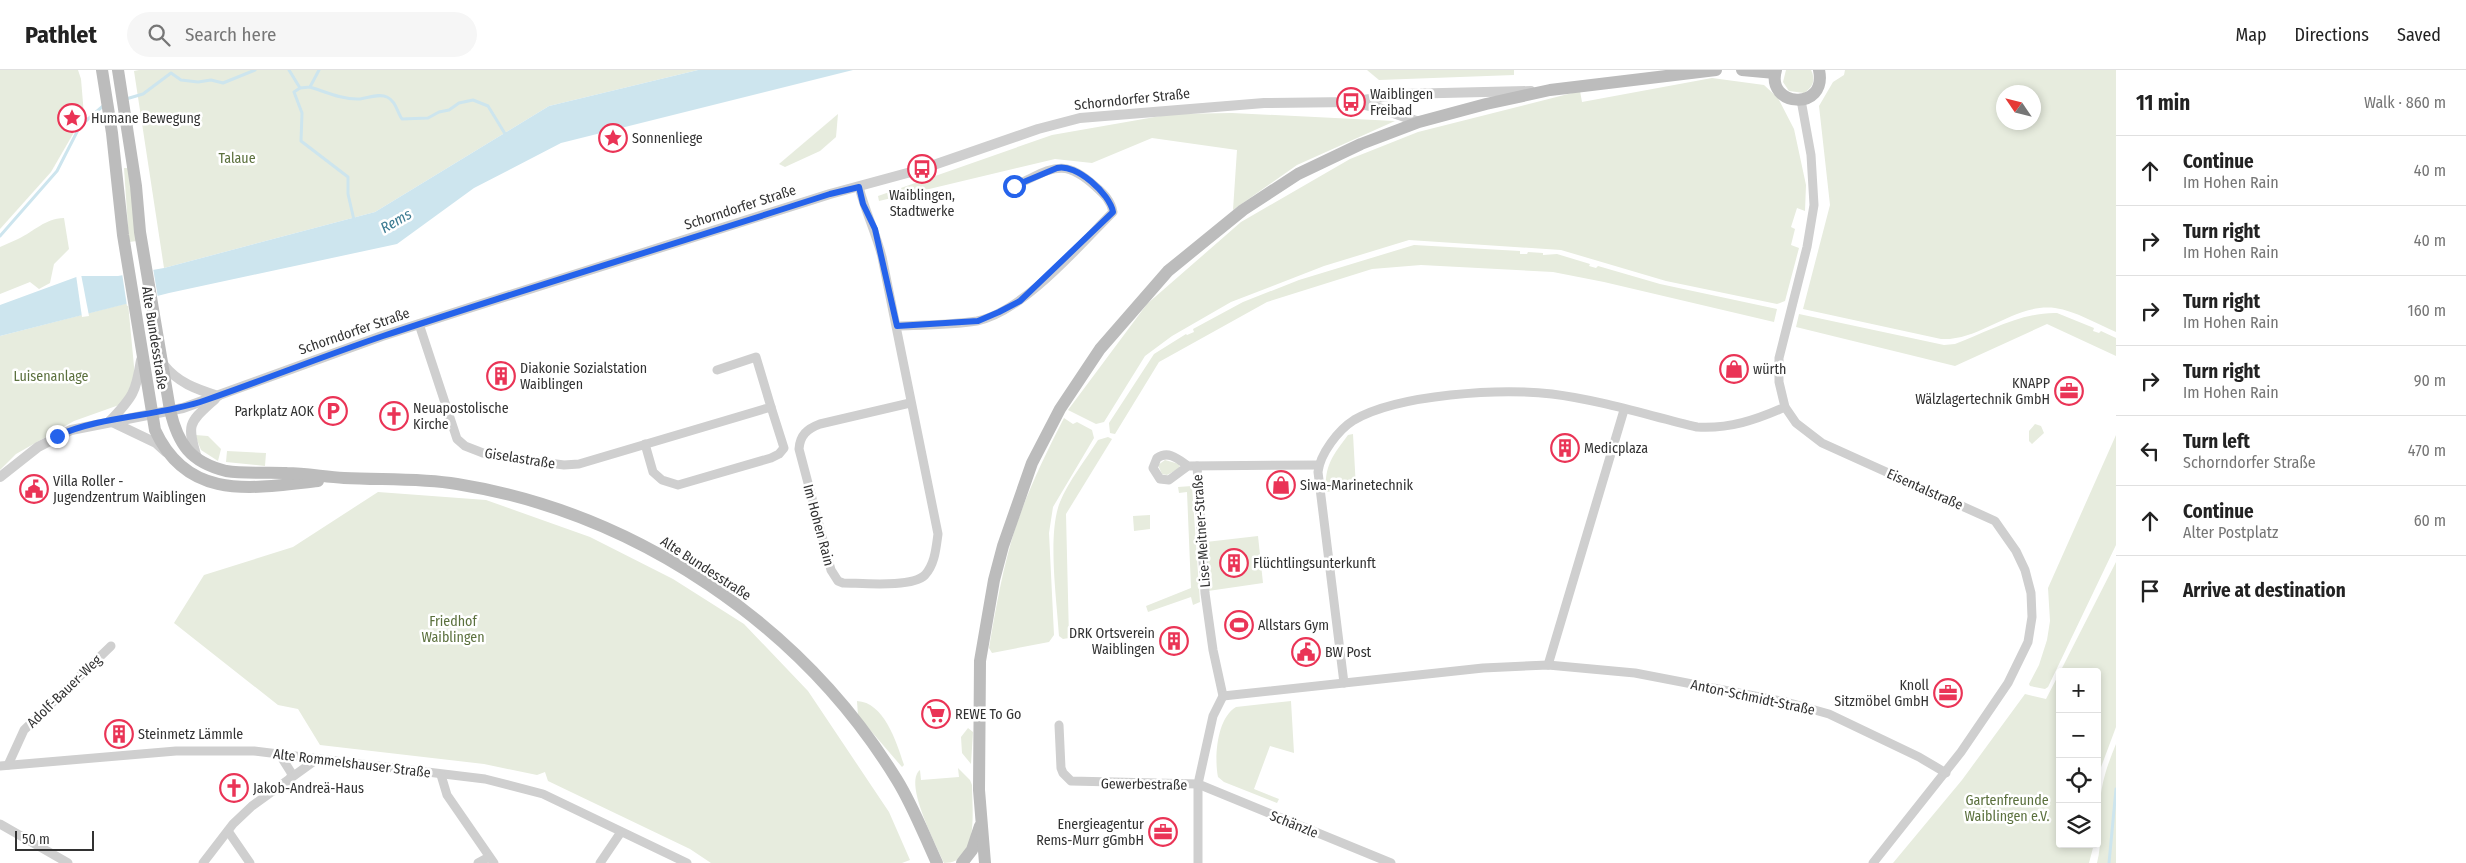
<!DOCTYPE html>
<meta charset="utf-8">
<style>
:root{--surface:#fff;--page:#f6f6f6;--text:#222;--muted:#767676;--line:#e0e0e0}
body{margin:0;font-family:"Fira Sans Condensed",sans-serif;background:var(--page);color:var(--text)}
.controls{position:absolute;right:15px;bottom:15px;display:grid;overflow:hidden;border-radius:5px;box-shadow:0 2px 8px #0003}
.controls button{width:45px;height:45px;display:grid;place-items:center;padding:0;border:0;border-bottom:1px solid var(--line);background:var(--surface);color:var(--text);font:25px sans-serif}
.compass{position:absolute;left:1996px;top:15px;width:45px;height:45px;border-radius:50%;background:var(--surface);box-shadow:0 2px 8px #0003;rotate:305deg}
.scale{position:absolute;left:15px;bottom:12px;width:79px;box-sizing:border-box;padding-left:5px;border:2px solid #323232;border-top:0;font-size:14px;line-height:18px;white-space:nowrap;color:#323232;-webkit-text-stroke:4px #fff;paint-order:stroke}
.stop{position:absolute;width:15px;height:15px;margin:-11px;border:4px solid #2563eb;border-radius:50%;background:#fff}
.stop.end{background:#2563eb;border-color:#fff;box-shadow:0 1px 5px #0008}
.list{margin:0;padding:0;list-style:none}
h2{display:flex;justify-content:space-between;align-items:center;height:65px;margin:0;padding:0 20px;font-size:21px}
h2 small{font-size:16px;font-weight:400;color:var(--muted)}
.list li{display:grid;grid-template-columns:32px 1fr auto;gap:15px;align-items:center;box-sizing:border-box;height:70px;padding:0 20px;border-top:1px solid var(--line)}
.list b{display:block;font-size:19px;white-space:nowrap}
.list p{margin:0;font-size:16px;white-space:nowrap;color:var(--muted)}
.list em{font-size:16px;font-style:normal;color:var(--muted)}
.icon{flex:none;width:28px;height:28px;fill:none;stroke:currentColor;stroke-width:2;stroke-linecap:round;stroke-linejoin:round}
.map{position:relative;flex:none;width:2116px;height:793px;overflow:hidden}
header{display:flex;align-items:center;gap:30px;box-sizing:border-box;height:70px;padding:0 25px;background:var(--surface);border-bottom:1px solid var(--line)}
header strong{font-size:24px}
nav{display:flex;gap:28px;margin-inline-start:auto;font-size:18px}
.search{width:350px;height:45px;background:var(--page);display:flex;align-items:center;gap:12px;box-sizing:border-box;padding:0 18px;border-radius:28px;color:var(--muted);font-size:19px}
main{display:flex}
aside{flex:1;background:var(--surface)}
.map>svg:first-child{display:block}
.green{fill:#e7ecde;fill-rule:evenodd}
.water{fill:#cde5ee}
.pier{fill:#fff}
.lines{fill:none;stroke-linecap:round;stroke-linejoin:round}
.stream{stroke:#cde5ee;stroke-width:3}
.minor{stroke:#cfcfcf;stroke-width:9}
.tertiary{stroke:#cfcfcf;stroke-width:10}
.secondary{stroke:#bcbcbc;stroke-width:12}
.route{stroke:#2563eb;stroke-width:6}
.labels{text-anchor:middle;stroke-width:5;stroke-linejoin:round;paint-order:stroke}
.poi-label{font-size:14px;fill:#323232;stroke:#fff;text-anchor:start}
.street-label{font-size:14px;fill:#323232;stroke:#fff}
.park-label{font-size:14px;fill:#5b703d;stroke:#fff}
.water-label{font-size:15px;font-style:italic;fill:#3b7a91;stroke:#fff}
</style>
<header>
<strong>Pathlet</strong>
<div class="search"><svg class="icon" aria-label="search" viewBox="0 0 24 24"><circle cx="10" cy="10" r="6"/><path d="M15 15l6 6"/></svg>Search here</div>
<nav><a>Map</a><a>Directions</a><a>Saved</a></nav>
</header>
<main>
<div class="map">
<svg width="2116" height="793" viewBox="0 0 2116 793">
<rect width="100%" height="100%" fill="#fff"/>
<g class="green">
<path d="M0,0h78l3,9 3,36 -33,57 -51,57z"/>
<path d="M139,0h559l-149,36 -174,106 -211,56 -30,-197z"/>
<path d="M1367,0h147v5l-135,5z"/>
<path d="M1786,0h25c5,10 2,17 -7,23l-15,-2 -6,-9z"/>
<path d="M1845,0h271v262c-19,-8 -40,-21 -61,-24 -41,-5 -74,33 -114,31l-138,-30 27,-104 -11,-99 14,-24 11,-7zM2034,22v30h-30v-30z"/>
<path d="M1712,8l52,7 14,13 16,31 12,56 -1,26 -8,-3 -6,19 4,2 -4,16 8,3 -14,53 -8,3 -111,-23 -105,-31 -152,-10 -85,26 -93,36 -59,34 -27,20 -41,66 -8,2 -28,-14 79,-106 94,-82 109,-63 68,-27 162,-41 2,11z"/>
<path d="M1232,43l163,8 -98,44 -64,45 4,-60 -85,-12 -60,25 -37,-4 -176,42 -1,-5 174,-61 120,-21z"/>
<path d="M838,44l-2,23 -16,14 -35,16 -6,-3z"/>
<path d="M124,98h5l8,73 -8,1z"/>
<path d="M64,148l5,31 -15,15 -4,19 -11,6 -9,-7 -30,12v-47c6,-3 12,-5 18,-8 17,-8 26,-20 46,-21z"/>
<path d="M1414,175l106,6v3h7l1,-2 15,1v2l14,-1 33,10 -1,2 7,2 2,-2 62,18 117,25 -3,13 -170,-40 -51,-10 -132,-7 -49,4 -105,33 -108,60 -44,72 -5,-1 -1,-10 45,-69 32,-20 1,1 7,-3 -1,-3 50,-27 56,-22z"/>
<path d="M128,233l7,74 -1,8 -15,20 -45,16 -58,33 -16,16v-134z"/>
<path d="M2057,243l37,15 -1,3 6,2 2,-2 15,7v18l-69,-32 -92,42 -159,-39 3,-13 145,31 11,-1c32,-12 66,-32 102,-31z"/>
<path d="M1064,348l9,6 4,-2 15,8 2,8 -41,69 -4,26 5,102 -5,7 -57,11 -3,-5c7,-41 14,-82 27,-122 13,-38 30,-73 48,-108z"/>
<path d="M2035,354l6,2 3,7 -12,11 -3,-3v-10z"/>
<path d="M1353,364l3,54 -30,4c-2,-26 7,-37 22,-57z"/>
<path d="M195,365l13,1 13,13 -3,12 -17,-11z"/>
<path d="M2116,365v110l-68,142 -3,2 -15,-3 -1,-2 10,-19 8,-25 3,-19 -2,-33z"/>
<path d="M1108,367l4,2 -46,75 3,124 -6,1 -4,-3c-2,-35 -12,-102 1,-134 8,-20 26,-43 38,-62z"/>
<path d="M227,381l39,2 -1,13 -39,-4z"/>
<path d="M1165,390l14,4 1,4 -13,7 -5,-1 -4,-9z"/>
<path d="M1192,416l8,116 -7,3 -2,-8 -43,15 -2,-6 45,-18 -4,-96 -8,1 -1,-6z"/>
<path d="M378,422l108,8 104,37 83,42 71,45 64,67 81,121 21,48 -8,3h-191l-21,-14 -142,-68 -3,-9 -8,3 -53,-11 -164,-19 -22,-36 -20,-4 -104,-82 30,-48 89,-28z"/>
<path d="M1150,445v14l-16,2 -1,-15z"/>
<path d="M1258,466l5,47 -55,8 -2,-49z"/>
<path d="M2116,492v165l-19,51v-106h-37z"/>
<path d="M2060,602v172h34l-5,19h-196l69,-83 63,-86 21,5z"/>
<path d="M857,631c27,1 40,42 47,64l-2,2 -44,-51z"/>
<path d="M1291,631l3,52 -24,-7 -16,43 25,10 -2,4 -53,-21 -6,-5c-4,-20 -1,-59 18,-70z"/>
<path d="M968,658l5,4 -2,32 -9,-11 -1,-16z"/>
<path d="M2116,674v119h-19c5,-19 3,-39 3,-59 1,-21 8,-41 16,-60z"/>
<path d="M958,698l12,12 2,5c0,25 8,78 -28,78 -7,-17 -41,-80 -24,-93l1,10 38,-3z"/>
</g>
<path class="water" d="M698,0h155l-292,73 -87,45 -77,56 -228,49 -169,43v-31l79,-29h39l46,-8 211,-56 174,-106z"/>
<g class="pier">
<path d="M153,198l5,30 -31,8 -5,-33z"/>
<path d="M79,204h2l8,42 -7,1 -6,-42z"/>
</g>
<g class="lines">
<g class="stream">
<path d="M289,0l11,18 -6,4 8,21 -1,28 47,36v17l6,26"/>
<path d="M310,17c16,5 33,13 50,12 9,-1 19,-6 27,-2 9,4 10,15 15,22l26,-1 11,-6 10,-2 10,-7 14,-3 15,6 19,31"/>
<path d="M300,18l10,-1 9,-17"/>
<path d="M126,29l17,-5 28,-21 10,7 17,2 13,-2 12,3 32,-13"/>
<path d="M0,166l57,-65 23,-45 23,-20"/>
<path d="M2109,793l7,-74"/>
</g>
<g class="minor">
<path d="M1801,30l10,55 3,50 -7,42 -28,111v24l6,25 11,16 26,20 173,78 21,30 9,19 6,23 1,24 -4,25 -20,41 -47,69 -88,111"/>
<path d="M859,117c6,24 17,46 23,70l56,277c-2,14 -3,30 -13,41 -13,13 -64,8 -82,8l-5,-2 -7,-11 -32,-121c1,-14 8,-20 21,-25l90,-21"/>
<path d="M419,254l38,115 8,7 18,7 27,5 54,7 15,-1 192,-57 -15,-50 -39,13"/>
<path d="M897,256c26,-1 54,-1 80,-5 46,-9 103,-76 136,-109 -2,-11 -9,-18 -17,-25 -34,-32 -45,-17 -82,-1"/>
<path d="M645,374l8,28 9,8 16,5 93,-27 8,-4 5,-6 -13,-41"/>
<path d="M1188,396l-19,14 -9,-1 -7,-11 4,-10c12,-8 21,1 31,8l131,-1"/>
<path d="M1197,396l8,127 8,57 10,46 -10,20 -15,68v79"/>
<path d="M1548,595l76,-255"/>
<path d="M1344,613l-26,-211c2,-18 20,-42 36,-52 45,-26 146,-32 198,-26 48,6 98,22 145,33 32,2 59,-7 88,-20"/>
<path d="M1223,626l260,-28 65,-3 87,8 151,29 43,12 90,43 27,16"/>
<path d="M1059,655l2,43 2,5 8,8 127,3 193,79"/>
<path d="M280,685l12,19 -3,7"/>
<path d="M8,695l16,-35 87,-84"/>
<path d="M0,696l176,-15h78l231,28 58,15 144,69"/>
<path d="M441,705l6,20 47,68"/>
<path d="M0,754l68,39"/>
<path d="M228,761l22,32"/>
<path d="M203,793l30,-39 19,-18 65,-47"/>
<path d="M478,793l11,-6"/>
<path d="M600,793l21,-31"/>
</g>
<g class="tertiary">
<path d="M1357,33l22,5 40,14"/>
<path d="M163,294c15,19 33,25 55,32"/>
<path d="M110,351c23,-24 26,-29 31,-61"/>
<path d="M110,351l46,22 10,9"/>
<path d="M197,388c-11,-35 -8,-35 18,-59"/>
<path d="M0,407l38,-30 33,-17 112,-22 199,-72 87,-28 361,-114 92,-25 116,-40 42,-11 184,-15 87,-1 50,-8 130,-3"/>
</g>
<g class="secondary">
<path d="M102,0l10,63 11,102 32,195c33,72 98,58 163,51"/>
<path d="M118,0l18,116 4,46 30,178c8,34 20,52 56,61 20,3 41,1 61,2 19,0 38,4 57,5 38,2 76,0 113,6 180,29 345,141 440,296 16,26 27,55 40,83"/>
<path d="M1742,0l33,3"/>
<path d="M1776,0c-11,37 52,42 43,0"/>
<path d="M962,793l10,-13 8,-24"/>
<path d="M985,793l-6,-73 1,-129 14,-81 9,-34 29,-83 28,-54 40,-60 68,-78 75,-61 55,-36 63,-30 58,-22 67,-18 64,-14 166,-20"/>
</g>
</g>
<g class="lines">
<path class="route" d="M57,366c46,-21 101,-19 149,-36 60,-21 118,-44 177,-64 148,-49 298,-94 447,-142l29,-7 4,17 12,25 22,97 81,-5 21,-9 21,-11 93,-89c-3,-18 -37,-49 -56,-44l-43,18"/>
</g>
<defs>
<symbol id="bus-ring" viewBox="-11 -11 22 22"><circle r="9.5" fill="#fff" stroke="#ea3456" stroke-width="1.5"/><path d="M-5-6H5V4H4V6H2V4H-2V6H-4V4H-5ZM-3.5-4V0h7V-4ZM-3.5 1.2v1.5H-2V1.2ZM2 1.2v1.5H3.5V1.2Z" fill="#ea3456"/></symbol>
<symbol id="sight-ring" viewBox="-11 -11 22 22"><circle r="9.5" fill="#fff" stroke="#ea3456" stroke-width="1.5"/><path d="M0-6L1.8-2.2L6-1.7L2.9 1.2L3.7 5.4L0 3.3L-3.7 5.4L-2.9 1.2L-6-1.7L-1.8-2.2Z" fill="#ea3456"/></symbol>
<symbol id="shop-ring" viewBox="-11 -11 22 22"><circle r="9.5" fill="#fff" stroke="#ea3456" stroke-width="1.5"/><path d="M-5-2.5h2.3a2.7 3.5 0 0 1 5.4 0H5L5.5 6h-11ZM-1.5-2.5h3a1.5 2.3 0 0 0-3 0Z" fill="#ea3456"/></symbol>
<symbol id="building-ring" viewBox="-11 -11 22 22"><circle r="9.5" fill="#fff" stroke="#ea3456" stroke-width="1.5"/><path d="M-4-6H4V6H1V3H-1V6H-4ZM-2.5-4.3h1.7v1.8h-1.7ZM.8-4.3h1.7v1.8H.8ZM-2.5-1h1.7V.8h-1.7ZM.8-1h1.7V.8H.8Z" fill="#ea3456"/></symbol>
<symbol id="office-ring" viewBox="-11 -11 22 22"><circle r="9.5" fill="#fff" stroke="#ea3456" stroke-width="1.5"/><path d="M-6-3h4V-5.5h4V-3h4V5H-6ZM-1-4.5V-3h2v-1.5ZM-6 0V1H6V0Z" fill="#ea3456"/></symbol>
<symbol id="parking-ring" viewBox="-11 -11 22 22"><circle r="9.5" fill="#fff" stroke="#ea3456" stroke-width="1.5"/><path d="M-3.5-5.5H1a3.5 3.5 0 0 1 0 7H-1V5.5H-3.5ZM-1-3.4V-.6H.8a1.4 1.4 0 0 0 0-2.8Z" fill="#ea3456"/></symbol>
<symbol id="church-ring" viewBox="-11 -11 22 22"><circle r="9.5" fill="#fff" stroke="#ea3456" stroke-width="1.5"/><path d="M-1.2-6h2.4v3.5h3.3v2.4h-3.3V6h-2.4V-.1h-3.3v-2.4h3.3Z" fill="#ea3456"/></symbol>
<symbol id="civic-ring" viewBox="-11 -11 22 22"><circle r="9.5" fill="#fff" stroke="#ea3456" stroke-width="1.5"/><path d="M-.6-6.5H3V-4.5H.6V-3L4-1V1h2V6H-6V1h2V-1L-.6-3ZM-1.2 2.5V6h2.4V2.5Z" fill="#ea3456"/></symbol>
<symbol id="stadium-ring" viewBox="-11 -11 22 22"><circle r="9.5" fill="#fff" stroke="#ea3456" stroke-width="1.5"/><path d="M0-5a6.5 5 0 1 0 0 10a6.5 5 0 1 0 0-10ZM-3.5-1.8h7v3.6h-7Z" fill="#ea3456"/></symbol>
<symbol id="supermarket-ring" viewBox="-11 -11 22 22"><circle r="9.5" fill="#fff" stroke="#ea3456" stroke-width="1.5"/><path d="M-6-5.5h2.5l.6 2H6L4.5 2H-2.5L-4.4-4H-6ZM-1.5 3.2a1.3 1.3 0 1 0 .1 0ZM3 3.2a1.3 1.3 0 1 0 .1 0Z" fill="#ea3456"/></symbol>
</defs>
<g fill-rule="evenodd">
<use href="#bus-ring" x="1335" y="16" width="32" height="32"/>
<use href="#sight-ring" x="56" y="32" width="32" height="32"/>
<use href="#sight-ring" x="597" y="52" width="32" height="32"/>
<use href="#bus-ring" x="906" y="83" width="32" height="32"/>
<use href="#shop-ring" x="1718" y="283" width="32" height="32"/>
<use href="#building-ring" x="485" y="290" width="32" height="32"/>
<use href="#office-ring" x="2053" y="305" width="32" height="32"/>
<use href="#parking-ring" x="317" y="325" width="32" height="32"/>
<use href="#church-ring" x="378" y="330" width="32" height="32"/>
<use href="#building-ring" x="1549" y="362" width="32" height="32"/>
<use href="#shop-ring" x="1265" y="399" width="32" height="32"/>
<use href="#civic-ring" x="18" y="403" width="32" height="32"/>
<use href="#building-ring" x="1218" y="477" width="32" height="32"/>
<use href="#stadium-ring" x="1223" y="539" width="32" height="32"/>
<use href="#building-ring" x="1158" y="555" width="32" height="32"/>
<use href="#civic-ring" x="1290" y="566" width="32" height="32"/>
<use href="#office-ring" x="1932" y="607" width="32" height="32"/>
<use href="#supermarket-ring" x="920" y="628" width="32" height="32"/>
<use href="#building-ring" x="103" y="648" width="32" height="32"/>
<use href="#church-ring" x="218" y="702" width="32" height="32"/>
<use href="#office-ring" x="1147" y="746" width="32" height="32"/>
</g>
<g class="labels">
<g class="poi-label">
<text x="1370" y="29">Waiblingen<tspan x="1370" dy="16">Freibad</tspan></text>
<text x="91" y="53">Humane Bewegung</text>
<text x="632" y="73">Sonnenliege</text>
<text x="922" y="130" text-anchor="middle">Waiblingen,<tspan x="922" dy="16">Stadtwerke</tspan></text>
<text x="520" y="303">Diakonie Sozialstation<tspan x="520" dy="16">Waiblingen</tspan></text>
<text x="1753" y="304">würth</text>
<text x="2050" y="318" text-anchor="end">KNAPP<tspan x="2050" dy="16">Wälzlagertechnik GmbH</tspan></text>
<text x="413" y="343">Neuapostolische<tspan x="413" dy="16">Kirche</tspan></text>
<text x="314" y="346" text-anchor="end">Parkplatz AOK</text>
<text x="1584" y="383">Medicplaza</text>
<text x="53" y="416">Villa Roller -<tspan x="53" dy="16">Jugendzentrum Waiblingen</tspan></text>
<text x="1300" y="420">Siwa-Marinetechnik</text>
<text x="1253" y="498">Flüchtlingsunterkunft</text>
<text x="1258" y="560">Allstars Gym</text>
<text x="1155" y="568" text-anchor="end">DRK Ortsverein<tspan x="1155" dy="16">Waiblingen</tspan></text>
<text x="1325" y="587">BW Post</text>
<text x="1929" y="620" text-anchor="end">Knoll<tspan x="1929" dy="16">Sitzmöbel GmbH</tspan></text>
<text x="955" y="649">REWE To Go</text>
<text x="138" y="669">Steinmetz Lämmle</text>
<text x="253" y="723">Jakob-Andreä-Haus</text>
<text x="1144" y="759" text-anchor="end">Energieagentur<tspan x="1144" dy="16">Rems-Murr gGmbH</tspan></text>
</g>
<g class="street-label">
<text transform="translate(1132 29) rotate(-6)" y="5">Schorndorfer Straße</text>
<text transform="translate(740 137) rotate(-18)" y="5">Schorndorfer Straße</text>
<text transform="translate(354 261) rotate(-19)" y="5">Schorndorfer Straße</text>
<text transform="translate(155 268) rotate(81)" y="5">Alte Bundesstraße</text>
<text transform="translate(520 388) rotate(9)" y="5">Giselastraße</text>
<text transform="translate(1925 419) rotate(24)" y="5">Eisentalstraße</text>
<text transform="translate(819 455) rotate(75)" y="5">Im Hohen Rain</text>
<text transform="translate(1201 461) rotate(-94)" y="5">Lise-Meitner-Straße</text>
<text transform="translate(706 498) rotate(33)" y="5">Alte Bundesstraße</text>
<text transform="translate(64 621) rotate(-44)" y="5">Adolf-Bauer-Weg</text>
<text transform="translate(1753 627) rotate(12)" y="5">Anton-Schmidt-Straße</text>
<text transform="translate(352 693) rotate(7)" y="5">Alte Rommelshauser Straße</text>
<text transform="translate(1144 714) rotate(1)" y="5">Gewerbestraße</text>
<text transform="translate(1294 754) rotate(22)" y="5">Schänzle</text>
</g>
<g class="park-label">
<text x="237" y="93">Talaue</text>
<text x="51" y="311">Luisenanlage</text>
<text x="453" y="556">Friedhof<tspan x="453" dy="16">Waiblingen</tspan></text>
<text x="2007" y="735">Gartenfreunde<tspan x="2007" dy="16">Waiblingen e.V.</tspan></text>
</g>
<g class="water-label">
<text transform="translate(396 151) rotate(-30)" y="5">Rems</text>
</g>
</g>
</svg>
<div class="controls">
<button>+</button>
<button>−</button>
<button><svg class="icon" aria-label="locate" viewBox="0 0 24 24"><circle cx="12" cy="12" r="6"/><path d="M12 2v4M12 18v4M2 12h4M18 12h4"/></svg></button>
<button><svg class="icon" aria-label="layers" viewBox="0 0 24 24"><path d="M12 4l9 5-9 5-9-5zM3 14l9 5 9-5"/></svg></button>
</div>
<svg class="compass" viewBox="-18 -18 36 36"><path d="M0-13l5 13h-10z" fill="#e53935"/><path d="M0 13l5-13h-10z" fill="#767676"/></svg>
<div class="scale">50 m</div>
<div class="stop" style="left:1014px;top:116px"></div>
<div class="stop end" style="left:57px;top:366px"></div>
</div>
<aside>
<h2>11 min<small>Walk · 860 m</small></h2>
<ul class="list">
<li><svg class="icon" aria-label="ahead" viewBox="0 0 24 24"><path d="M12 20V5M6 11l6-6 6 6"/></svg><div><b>Continue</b><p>Im Hohen Rain</p></div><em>40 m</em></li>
<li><svg class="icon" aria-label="right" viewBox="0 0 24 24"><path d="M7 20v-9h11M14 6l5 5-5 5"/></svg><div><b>Turn right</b><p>Im Hohen Rain</p></div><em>40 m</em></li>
<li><svg class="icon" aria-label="right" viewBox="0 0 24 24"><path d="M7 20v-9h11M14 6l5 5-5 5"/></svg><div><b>Turn right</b><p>Im Hohen Rain</p></div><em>160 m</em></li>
<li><svg class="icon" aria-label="right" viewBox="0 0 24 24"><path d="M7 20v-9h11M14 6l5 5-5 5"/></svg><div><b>Turn right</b><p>Im Hohen Rain</p></div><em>90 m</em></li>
<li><svg class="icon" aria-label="left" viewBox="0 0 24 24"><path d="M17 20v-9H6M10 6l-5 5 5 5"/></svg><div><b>Turn left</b><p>Schorndorfer Straße</p></div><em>470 m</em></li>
<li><svg class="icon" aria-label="ahead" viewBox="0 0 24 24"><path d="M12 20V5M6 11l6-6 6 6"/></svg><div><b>Continue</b><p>Alter Postplatz</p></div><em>60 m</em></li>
<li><svg class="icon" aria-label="arrive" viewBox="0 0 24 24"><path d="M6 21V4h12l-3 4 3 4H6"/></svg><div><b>Arrive at destination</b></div></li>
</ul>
</aside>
</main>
